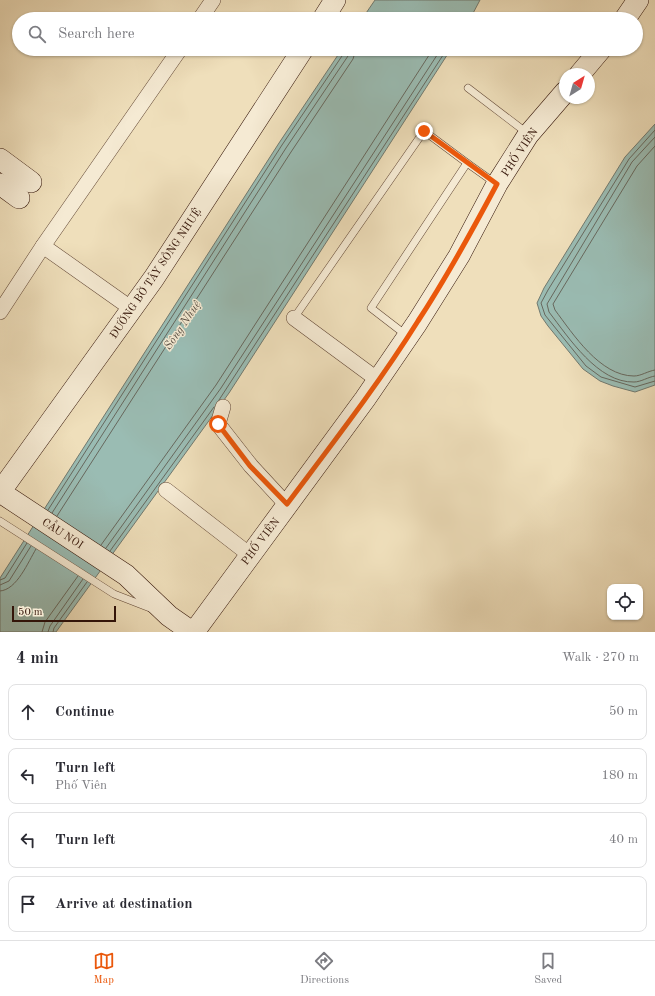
<!DOCTYPE html>
<meta charset="utf-8">
<style>
:root{--surface:#fff;--page:#f2f2f3;--text:#2b2b33;--muted:#7c7c81;--line:#e1e1e2;--accent:#ea580c}
body{margin:0;font-family:"Old Standard TT",serif;background:var(--page);color:var(--text)}
.controls{position:absolute;right:12px;bottom:12px;display:grid;overflow:hidden;border-radius:8px;box-shadow:0 1px 3px #0004}
.controls button{width:36px;height:36px;display:grid;place-items:center;padding:0;border:0;border-bottom:1px solid var(--line);background:var(--surface);color:var(--text);font:20px sans-serif}
.compass{position:absolute;left:559px;top:68px;width:36px;height:36px;border-radius:50%;background:var(--surface);box-shadow:0 1px 3px #0004;rotate:37deg}
.scale{position:absolute;left:12px;bottom:10px;width:104px;box-sizing:border-box;padding-left:4px;border:2px solid #341509;border-top:0;font-size:11px;line-height:14px;white-space:nowrap;color:#341509;-webkit-text-stroke:3px #f5ead3;paint-order:stroke}
.stop{position:absolute;width:12px;height:12px;margin:-9px;border:3px solid #ea580c;border-radius:50%;background:#fff}
.stop.end{background:#ea580c;border-color:#fff;box-shadow:0 1px 4px #0008}
.list{margin:0;padding:0;list-style:none}
h2{display:flex;justify-content:space-between;align-items:center;height:52px;margin:0;padding:0 16px;font-size:17px}
h2 small{font-size:13px;font-weight:400;color:var(--muted)}
.list li{display:grid;grid-template-columns:26px 1fr auto;gap:12px;align-items:center;box-sizing:border-box;height:56px;margin:0 8px 8px;padding:0 8px;border:1px solid var(--line);border-radius:8px}
.list b{display:block;font-size:15px;white-space:nowrap}
.list p{margin:0;font-size:13px;white-space:nowrap;color:var(--muted)}
.list em{font-size:13px;font-style:normal;color:var(--muted)}
.icon{flex:none;width:22px;height:22px;fill:none;stroke:currentColor;stroke-width:2;stroke-linecap:round;stroke-linejoin:round}
.map{position:relative;flex:none;width:655px;height:632px;overflow:hidden}
.search{position:absolute;background:var(--surface);box-shadow:0 1px 3px #0004;left:12px;right:12px;top:12px;height:44px;display:flex;align-items:center;gap:10px;box-sizing:border-box;padding:0 14px;border-radius:22px;color:var(--muted);font-size:15px}
.sheet{height:308px;background:var(--surface)}
nav{display:flex;justify-content:space-around;align-items:center;box-sizing:border-box;height:56px;border-top:1px solid var(--line);background:var(--surface);font-size:11px;color:var(--muted)}
nav a{display:grid;justify-items:center;gap:2px}
nav .on{color:var(--accent)}
.map>svg:first-child{display:block}
.water{fill:#9abcb3;stroke:#71796f}
.lines{fill:none;stroke-linecap:round;stroke-linejoin:round}
.shore{stroke:#67685e;stroke-width:1}
.lane-casing{stroke:#634836;stroke-width:8}
.street-casing{stroke:#634836;stroke-width:16}
.secondary-casing{stroke:#341509;stroke-width:22}
.lane{stroke:#f5ead3;stroke-width:7}
.street{stroke:#f5ead3;stroke-width:15}
.secondary{stroke:#f5ead3;stroke-width:21}
.route{stroke:#ea580c;stroke-width:5}
.labels{text-anchor:middle;stroke-width:3;stroke-linejoin:round;paint-order:stroke}
.street-label{font-size:11px;fill:#341509;stroke:#f5ead3}
.water-label{font-size:12px;font-style:italic;fill:#584f44;stroke:#f5ead3}
</style>
<div class="map">
<svg width="655" height="632" viewBox="0 0 655 632">
<rect width="100%" height="100%" fill="#efdfbb"/>
<filter id="stains"><feTurbulence type="fractalNoise" baseFrequency=".005" numOctaves="4"/><feColorMatrix values="0 0 0 0 .2 0 0 0 0 .09 0 0 0 0 .02 0 0 0 .5 -.17"/></filter>
<radialGradient id="worn" r=".72"><stop offset=".6" stop-color="#630" stop-opacity="0"/><stop offset="1" stop-color="#630" stop-opacity=".3"/></radialGradient>
<g class="water">
<path d="M375,0h105l-10,19h-108z"/>
<path d="M342,49h109l-222,344 -173,239h-56v-54l279,-435z"/>
<path d="M655,124v261l-20,7 -22,-6 -13,-5 -17,-12 -35,-43 -7,-10 -4,-13 7,-15 81,-131z"/>
</g>
<g class="lines">
<g class="shore">
<path d="M655,130l-26,29 -81,131 -7,13 4,12 41,51 15,11 34,10 20,-6"/>
<path d="M655,137l-23,25 -85,142 2,8c20,26 49,71 85,70 7,0 14,-5 21,-6"/>
<path d="M655,146l-18,20 -84,138 2,6c18,24 45,66 79,66 7,0 14,-5 21,-6"/>
<path d="M219,400l228,-351"/>
<path d="M48,510l234,-365 62,-92 1,-4"/>
<path d="M52,513l234,-365 62,-92 2,-7"/>
<path d="M57,516l234,-364 62,-93 3,-10"/>
<path d="M101,545l115,-160 217,-336"/>
<path d="M106,548l115,-160 220,-339"/>
<path d="M110,551l104,-144"/>
<path d="M0,580l5,-2 22,-35"/>
<path d="M0,585l9,-4 22,-35"/>
<path d="M0,591c17,-1 28,-29 36,-42"/>
<path d="M42,632l3,-10 33,-46"/>
<path d="M48,632l2,-6 33,-47"/>
<path d="M53,632l1,-4 33,-46"/>
</g>
<defs>
<g id="lane">
<path d="M468,88l59,45"/>
<path d="M294,318l130,-187 43,32"/>
<path d="M406,335l-35,-27 96,-145 28,20"/>
<path d="M0,521l114,73 36,14"/>
</g>
<g id="street">
<path d="M200,19l13,-19"/>
<path d="M43,246l89,63"/>
<path d="M0,312l43,-66 137,-197"/>
<path d="M294,318l84,62"/>
<path d="M223,407l-5,17 33,42 36,39"/>
<path d="M166,490l84,65"/>
</g>
<g id="secondary">
<path d="M323,19l12,-19"/>
<path d="M625,19l13,-19"/>
<path d="M580,74l21,-25"/>
<path d="M0,159l31,23"/>
<path d="M0,184l19,14"/>
<path d="M0,492l154,-214 149,-229"/>
<path d="M0,492l126,83 43,41 23,16"/>
<path d="M194,632l171,-233 52,-76 42,-67 38,-72 31,-49 37,-43"/>
</g>
</defs>
<use href="#lane" class="lane-casing"/>
<use href="#street" class="street-casing"/>
<use href="#secondary" class="secondary-casing"/>
<use href="#lane" class="lane"/>
<use href="#street" class="street"/>
<use href="#secondary" class="secondary"/>
</g>
<g class="lines">
<path class="route" d="M218,424l32,42 37,38c45,-60 91,-119 131,-183 29,-44 54,-90 79,-137l-73,-53"/>
</g>
<g class="labels">
<g class="street-label">
<text transform="translate(519 152) rotate(-56)" y="4">PHỐ VIÊN</text>
<text transform="translate(155 273) rotate(-56)" y="4">ĐƯỜNG BỜ TÂY SÔNG NHUỆ</text>
<text transform="translate(63 533) rotate(33)" y="4">CẦU NOI</text>
<text transform="translate(260 541) rotate(-53)" y="4">PHỐ VIÊN</text>
</g>
<g class="water-label">
<text transform="translate(182 325) rotate(-56)" y="4">Sông Nhuệ</text>
</g>
</g>
<rect width="100%" height="100%" filter="url(#stains)"/>
<rect width="100%" height="100%" fill="url(#worn)"/>
</svg>
<div class="controls">
<button><svg class="icon" aria-label="locate" viewBox="0 0 24 24"><circle cx="12" cy="12" r="6"/><path d="M12 2v4M12 18v4M2 12h4M18 12h4"/></svg></button>
</div>
<svg class="compass" viewBox="-18 -18 36 36"><path d="M0-13l5 13h-10z" fill="#e53935"/><path d="M0 13l5-13h-10z" fill="#7c7c81"/></svg>
<div class="scale">50 m</div>
<div class="stop" style="left:218px;top:424px"></div>
<div class="stop end" style="left:424px;top:131px"></div>
<div class="search"><svg class="icon" aria-label="search" viewBox="0 0 24 24"><circle cx="10" cy="10" r="6"/><path d="M15 15l6 6"/></svg>Search here</div>
</div>
<section class="sheet">
<h2>4 min<small>Walk · 270 m</small></h2>
<ul class="list">
<li><svg class="icon" aria-label="ahead" viewBox="0 0 24 24"><path d="M12 20V5M6 11l6-6 6 6"/></svg><div><b>Continue</b></div><em>50 m</em></li>
<li><svg class="icon" aria-label="left" viewBox="0 0 24 24"><path d="M17 20v-9H6M10 6l-5 5 5 5"/></svg><div><b>Turn left</b><p>Phố Viên</p></div><em>180 m</em></li>
<li><svg class="icon" aria-label="left" viewBox="0 0 24 24"><path d="M17 20v-9H6M10 6l-5 5 5 5"/></svg><div><b>Turn left</b></div><em>40 m</em></li>
<li><svg class="icon" aria-label="arrive" viewBox="0 0 24 24"><path d="M6 21V4h12l-3 4 3 4H6"/></svg><div><b>Arrive at destination</b></div></li>
</ul>
</section>
<nav>
<a class="on"><svg class="icon" aria-label="map" viewBox="0 0 24 24"><path d="M3 6l6-2 6 2 6-2v14l-6 2-6-2-6 2zM9 4v14M15 6v14"/></svg>Map</a>
<a><svg class="icon" aria-label="directions" viewBox="0 0 24 24"><path d="M12 3l9 9-9 9-9-9zM9 14v-3h6M13 9l2 2-2 2"/></svg>Directions</a>
<a><svg class="icon" aria-label="saved" viewBox="0 0 24 24"><path d="M7 4h10v16l-5-4-5 4z"/></svg>Saved</a>
</nav>
